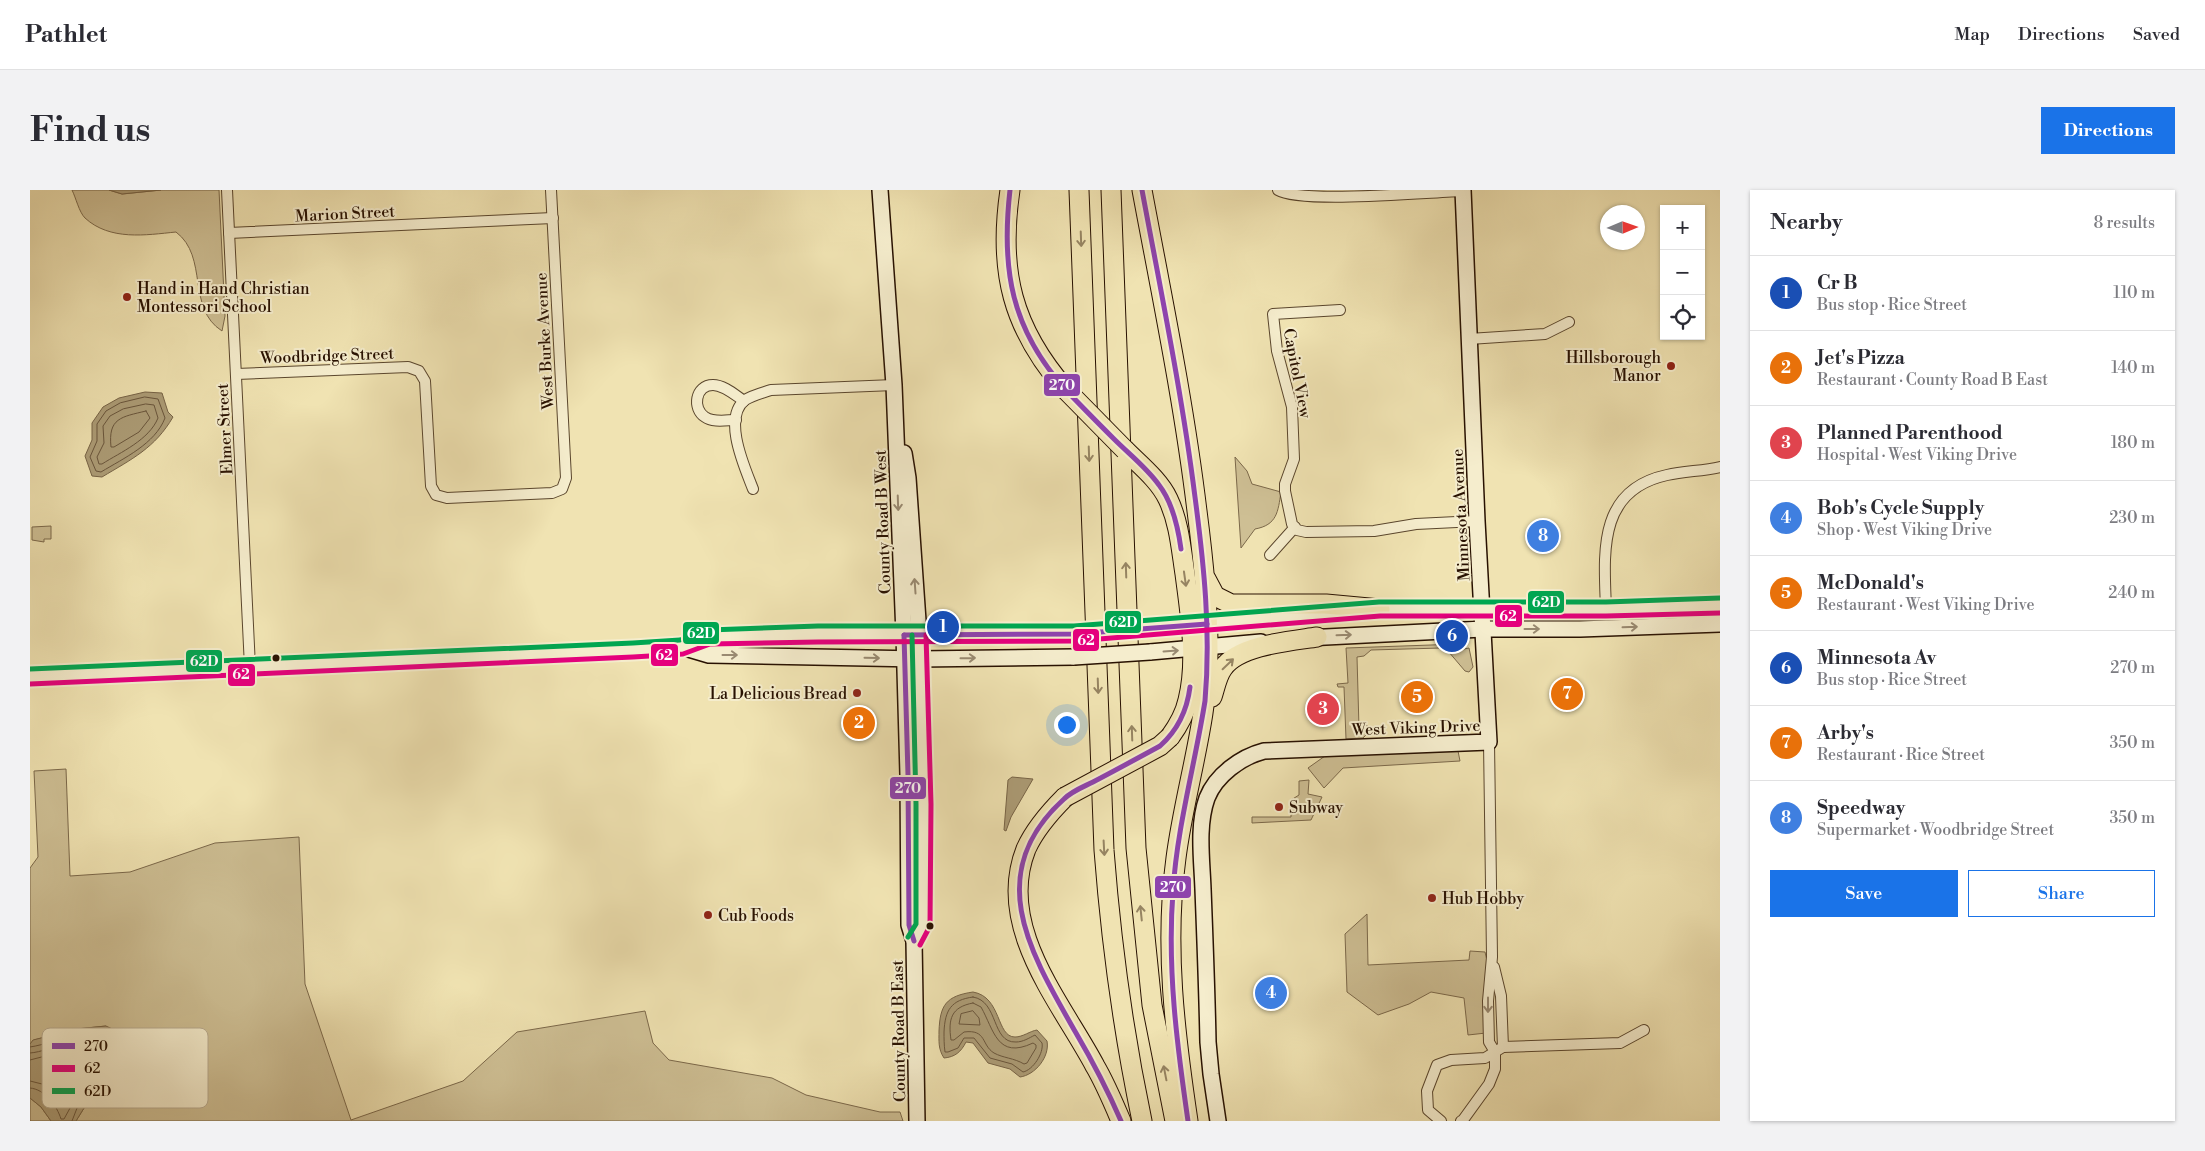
<!DOCTYPE html>
<meta charset="utf-8">
<style>
:root{--surface:#fff;--page:#f2f2f3;--text:#2b2b33;--muted:#7c7c81;--line:#e1e1e2;--accent:#1a73e8}
body{margin:0;font-family:"Libre Bodoni",serif;background:var(--page);color:var(--text)}
.controls{position:absolute;right:15px;top:15px;display:grid;overflow:hidden;border-radius:0px;box-shadow:0 1px 4px #0004}
.controls button{width:45px;height:45px;display:grid;place-items:center;padding:0;border:0;border-bottom:1px solid var(--line);background:var(--surface);color:var(--text);font:25px sans-serif}
.compass{position:absolute;left:1570px;top:15px;width:45px;height:45px;border-radius:50%;background:var(--surface);box-shadow:0 1px 4px #0004;rotate:88deg}
.you{position:absolute;left:1036px;top:534px;width:18px;height:18px;margin:-12px;border:4px solid #fff;border-radius:50%;background:#1a73e8;box-shadow:0 0 0 8px #1a73e833}
.badge{display:grid;place-items:center;width:32px;height:32px;border-radius:50%;background:var(--accent);color:#fff;font-size:16px;font-weight:700}
.pin{position:absolute;translate:-50% -50%;border:2px solid #fff;box-shadow:0 1px 5px #0006}
.list{margin:0;padding:0;list-style:none}
h2{display:flex;justify-content:space-between;align-items:center;height:65px;margin:0;padding:0 20px;font-size:21px}
h2 small{font-size:16px;font-weight:400;color:var(--muted)}
.list li{display:grid;grid-template-columns:32px 1fr auto;gap:15px;align-items:center;box-sizing:border-box;height:75px;padding:0 20px;border-top:1px solid var(--line)}
.list b{display:block;font-size:19px;white-space:nowrap}
.list p{margin:0;font-size:16px;white-space:nowrap;color:var(--muted)}
.list em{font-size:16px;font-style:normal;color:var(--muted)}
.actions{display:flex;gap:10px;padding:15px 20px}
.actions a{flex:1;padding:11px 0;border:1px solid var(--accent);border-radius:0px;text-align:center;font-size:18px;color:var(--accent)}
.actions .main{background:var(--accent);color:#fff}
.icon{flex:none;width:28px;height:28px;fill:none;stroke:currentColor;stroke-width:2;stroke-linecap:round;stroke-linejoin:round}
.map{position:relative;flex:none;width:1690px;height:931px;overflow:hidden;border-radius:0px}
header{display:flex;align-items:center;gap:30px;box-sizing:border-box;height:70px;padding:0 25px;background:var(--surface);border-bottom:1px solid var(--line)}
header strong{font-size:24px}
nav{display:flex;gap:28px;margin-inline-start:auto;font-size:18px}
.intro{display:flex;align-items:center;justify-content:space-between;box-sizing:border-box;height:120px;padding:0 30px}
h1{margin:0;font-size:35px}
.button{padding:12px 22px;border-radius:0px;background:var(--accent);color:#fff;font-size:18px;font-weight:700}
main{display:flex;gap:30px;padding:0 30px}
aside{flex:1;background:var(--surface);border-radius:0px;box-shadow:0 1px 4px #0004}
.map>svg:first-child{display:block}
.green{fill:#cebf94;stroke:#7b684a}
.water{fill:#ac9c76;stroke:#776447}
.lines{fill:none;stroke-linecap:round;stroke-linejoin:round}
.shore{stroke:#6a563c;stroke-width:1}
.street-casing{stroke:#5a462d;stroke-width:12}
.secondary-casing{stroke:#281101;stroke-width:18}
.highway-casing{stroke:#281101;stroke-width:21}
.street{stroke:#f5edcd;stroke-width:10}
.secondary{stroke:#f5edcd;stroke-width:15}
.highway{stroke:#f0e3b2;stroke-width:19}
.secondary-bridge-casing{stroke:#281101;stroke-width:18;stroke-linecap:butt}
.highway-bridge-casing{stroke:#281101;stroke-width:21;stroke-linecap:butt}
.secondary-bridge{stroke:#f5edcd;stroke-width:15}
.highway-bridge{stroke:#f0e3b2;stroke-width:19}
.bus-1-casing{stroke:#f5edcd;stroke-width:9}
.bus-2-casing{stroke:#f5edcd;stroke-width:9}
.bus-3-casing{stroke:#f5edcd;stroke-width:9}
.bus-1{stroke:#8e44ad;stroke-width:5}
.bus-2{stroke:#e5007d;stroke-width:5}
.bus-3{stroke:#00a651;stroke-width:5}
.oneway{stroke:#968462}
.oneway2{stroke:#998a71}
.poi-dot{fill:#8f2418;stroke:#f5edcd;stroke-width:2}
.bus-dot{fill:#281101;stroke:#f5edcd;stroke-width:2}
.labels{text-anchor:middle;stroke-width:4;stroke-linejoin:round;paint-order:stroke}
.street-label{font-size:16px;fill:#281101;stroke:#f5edcd}
.poi-label{font-size:16px;fill:#281101;stroke:#f5edcd;text-anchor:start}
.key{fill:#f5edcd;stroke:#b8ab90;stroke-width:1}
.key-label{font-size:14px;fill:#281101}
.line-badge{stroke:#f5edcd;stroke-width:2}
.badge-label{font-size:14px;text-anchor:middle;font-weight:bold;fill:#fff}
</style>
<header>
<strong>Pathlet</strong>
<nav><a>Map</a><a>Directions</a><a>Saved</a></nav>
</header>
<div class="intro"><h1>Find us</h1><a class="button">Directions</a></div>
<main>
<div class="map">
<svg width="1690" height="931" viewBox="0 0 1690 931">
<rect width="100%" height="100%" fill="#f0e3b2"/>
<filter id="stains"><feTurbulence type="fractalNoise" baseFrequency=".004" numOctaves="4"/><feColorMatrix values="0 0 0 0 .2 0 0 0 0 .09 0 0 0 0 .02 0 0 0 .5 -.17"/></filter>
<radialGradient id="worn" r=".72"><stop offset=".6" stop-color="#630" stop-opacity="0"/><stop offset="1" stop-color="#630" stop-opacity=".3"/></radialGradient>
<g class="green">
<path d="M42,0h37l13,4 39,-4h58l6,126 -3,15c-36,-23 -13,-74 -46,-99 -30,3 -66,9 -91,-14 -6,-6 -9,-20 -13,-28z"/>
<path d="M1205,267l12,14 5,13 29,8c-3,20 -4,33 -26,37l-14,19z"/>
<path d="M21,336v13h-7v3l-12,-2v-13z"/>
<path d="M1429,454l5,5 5,-1 4,19 -4,5 -4,-1 -17,-20 -7,-3 -70,2 -7,6 -7,1 2,71 8,-3v9l-4,4 -17,1 -2,-52h-6l-1,-3 11,-1 -2,-35z"/>
<path d="M1428,561l2,10 -117,7 -19,20 -16,-20 17,-12z"/>
<path d="M36,579l4,107 60,-4 85,-29 84,-6 6,147 46,136 112,-39 54,-49 128,-21 8,32 16,17 103,18 34,17 74,17h20l3,9h-827l26,-42 20,-21 -16,-32 -30,3 -42,11 -4,4v-176l8,-11 -4,-86z"/>
<path d="M1279,590l-1,14 14,3 -11,23 -59,3v-6h39v-17l8,-5v-14z"/>
<path d="M1337,724l1,51 101,-5 1,-9 15,1 3,13 -2,68 -18,2 -4,-37 -33,-6 -22,12 -31,11 -31,-23 -2,-58z"/>
<path d="M0,908l11,9 10,14h-21z"/>
</g>
<g class="water">
<path d="M79,0h52l-39,4z"/>
<path d="M115,202l17,1 6,19 5,5c-18,31 -41,42 -71,60l-10,-1 -7,-20 7,-16v-17l11,-16 16,-9z"/>
<path d="M982,587l21,2 -22,38 -5,14 -2,-1 4,-50z"/>
<path d="M943,802c29,5 23,45 42,45 8,0 15,-6 22,-7l10,11c3,16 -12,34 -27,36l-10,-8 -22,-6 -15,-20 -7,-1c-5,10 -11,15 -22,16 -6,-9 -5,-17 -5,-27 1,-26 7,-35 34,-39z"/>
<path d="M76,836l19,9 -3,23 -20,21 -26,42h-25l-10,-14 -11,-9v-54l3,-4 44,-11z"/>
</g>
<g class="lines">
<g class="shore">
<path d="M115,207l13,2 7,19c-10,26 -41,40 -64,54l-5,-1 -6,-14 7,-16v-17l9,-13 14,-8z"/>
<path d="M116,214l8,1 4,13c-9,22 -37,34 -56,46h-3l-2,-7 7,-14 -1,-17 7,-10 13,-7z"/>
<path d="M116,221l4,7 -11,14 -25,15h-3c-3,-29 10,-30 35,-36z"/>
<path d="M943,807c26,4 18,46 43,45 7,0 13,-4 19,-7l7,8c2,10 -9,27 -19,29l-11,-8 -22,-6 -16,-20h-10l-6,10 -10,4h-3c-1,-7 -1,-14 -1,-20 1,-22 7,-32 29,-35z"/>
<path d="M943,813l8,4c13,23 16,53 52,36l3,2v3l-9,15 -3,1c-10,-6 -21,-6 -30,-11 -13,-8 -7,-24 -30,-21l-10,8h-3c-3,-21 0,-33 22,-37z"/>
<path d="M943,821l6,7 1,7 -21,-1 2,-10z"/>
<path d="M0,857c29,-4 61,-27 89,-9l-2,18 -19,21 -19,26 -7,18"/>
<path d="M0,863c21,-1 65,-27 83,-11 -2,15 -13,21 -22,33 -10,14 -19,29 -27,44h-3c-4,-13 -16,-30 -31,-31"/>
<path d="M0,870l50,-13 22,-2 3,2 -18,21 -24,35 -21,-19 -12,-3"/>
</g>
<defs>
<g id="street">
<path d="M197,0l23,477"/>
<path d="M1248,0c23,14 151,2 185,1"/>
<path d="M199,43l324,-15"/>
<path d="M1310,120l-67,4 4,37 15,56 2,52 -9,25v7l7,33 5,6 9,2 68,-1 42,-7 61,-3"/>
<path d="M1439,149l76,-5 24,-12"/>
<path d="M206,184l172,-7 11,4 6,10 6,105 5,9 11,3 105,-5 10,-4 4,-11 -15,-288"/>
<path d="M706,230c-9,0 -23,3 -31,-3 -13,-8 -10,-32 8,-32 11,0 22,10 31,16"/>
<path d="M723,299c-8,-21 -31,-71 -8,-89 8,-5 17,-7 26,-10l123,-5"/>
<path d="M1240,365l25,-28"/>
<path d="M1576,419c-2,-56 -9,-119 61,-134 18,-4 36,-4 53,-8"/>
<path d="M1464,777l7,29 2,51"/>
<path d="M1411,931l-13,-11 -1,-19 10,-26 14,-5 34,-2 18,-11 117,-4 24,-13"/>
<path d="M1431,931l2,-1 26,-36 6,-15v-17l-6,-10 -1,-41 4,-44 -3,-215"/>
</g>
<g id="secondary">
<path d="M850,0l14,195 10,250 4,140 1,150 5,16 3,180"/>
<path d="M874,263l4,25 11,157 5,169 -1,122 -9,15"/>
<path d="M1340,420l236,-1 114,-4"/>
<path d="M1119,439l198,-17"/>
<path d="M1276,448l177,-9h97l140,-5"/>
<path d="M652,457l27,8 210,4 155,-2"/>
<path d="M1120,462l111,-10"/>
<path d="M0,487l603,-27 49,-3 27,-10 109,-3h256"/>
<path d="M1188,931l-7,-47 -3,-32c-1,-51 -3,-102 -5,-153 -1,-29 -6,-63 4,-91 9,-23 34,-41 57,-47l225,-9 -12,-221 -14,-331"/>
</g>
<g id="highway">
<path d="M980,0c-12,81 2,138 56,200"/>
<path d="M1049,0l25,660c7,91 19,181 38,271"/>
<path d="M1081,0l25,658 16,157 23,116"/>
<path d="M1112,0c20,107 42,213 55,321 6,46 11,91 11,137 1,71 -23,140 -32,210 -12,88 -1,176 12,263"/>
<path d="M1095,260c15,15 34,30 43,49 11,23 13,49 17,75 5,39 13,86 3,126 -3,14 -10,26 -18,37"/>
<path d="M1176,389l9,17 16,8h95l54,5"/>
<path d="M1182,507c3,-9 5,-21 11,-29 16,-23 68,-27 94,-31"/>
<path d="M1035,607c-16,16 -30,32 -39,52 -31,78 35,153 69,217 10,17 18,36 26,55"/>
</g>
</defs>
<use href="#street" class="street-casing"/>
<use href="#secondary" class="secondary-casing"/>
<use href="#highway" class="highway-casing"/>
<use href="#street" class="street"/>
<use href="#secondary" class="secondary"/>
<use href="#highway" class="highway"/>
<defs>
<g id="secondary-bridge">
<path d="M1044,444l75,-5"/>
<path d="M1044,467l76,-5"/>
</g>
<g id="highway-bridge">
<path d="M1036,200l59,60"/>
<path d="M1035,607l95,-51 10,-9"/>
</g>
</defs>
<use href="#secondary-bridge" class="secondary-bridge-casing"/>
<use href="#highway-bridge" class="highway-bridge-casing"/>
<use href="#secondary-bridge" class="secondary-bridge"/>
<use href="#highway-bridge" class="highway-bridge"/>
<defs>
<g id="bus-1">
<path d="M980,0c-9,79 1,139 56,200 16,17 32,33 48,49 15,15 33,29 45,46 14,18 19,42 22,64"/>
<path d="M1112,0c19,102 40,204 53,307 9,68 16,135 10,204 -10,63 -28,126 -32,190 -6,77 4,154 15,230"/>
<path d="M874,445l4,140 1,150 5,16"/>
<path d="M874,445l170,-1 133,-10"/>
<path d="M1091,931c-13,-30 -28,-59 -45,-88 -45,-79 -95,-159 -12,-234 8,-8 19,-12 29,-17 23,-12 45,-24 67,-36 18,-16 27,-35 30,-59"/>
</g>
<g id="bus-2">
<path d="M0,494l603,-27 50,-3 27,-10 108,-2 257,-1 305,-25h226l114,-3"/>
<path d="M890,755l10,-19 1,-122 -5,-169"/>
</g>
<g id="bus-3">
<path d="M0,479l603,-26 47,-3 29,-10 109,-4h256l305,-24h227l114,-4"/>
<path d="M878,747l8,-13v-120l-4,-169"/>
</g>
</defs>
<use href="#bus-1" class="bus-1-casing"/>
<use href="#bus-2" class="bus-2-casing"/>
<use href="#bus-3" class="bus-3-casing"/>
<use href="#bus-1" class="bus-1"/>
<use href="#bus-2" class="bus-2"/>
<use href="#bus-3" class="bus-3"/>
</g>
<defs><path id="oneway-shaft" d="M-6 0H5M1.5-3L5.5 0L1.5 3" fill="none" stroke-width="1.6" stroke-linecap="round" stroke-linejoin="round" transform="scale(1.25)"/></defs>
<g class="oneway">
<use href="#oneway-shaft" transform="translate(1051 49) rotate(88)"/>
<use href="#oneway-shaft" transform="translate(1059 264) rotate(88)"/>
<use href="#oneway-shaft" transform="translate(1096 380) rotate(-92)"/>
<use href="#oneway-shaft" transform="translate(1155 389) rotate(82)"/>
<use href="#oneway-shaft" transform="translate(1198 474) rotate(-44)"/>
<use href="#oneway-shaft" transform="translate(1068 496) rotate(88)"/>
<use href="#oneway-shaft" transform="translate(1102 543) rotate(-92)"/>
<use href="#oneway-shaft" transform="translate(1074 658) rotate(87)"/>
<use href="#oneway-shaft" transform="translate(1111 723) rotate(-96)"/>
<use href="#oneway-shaft" transform="translate(1135 883) rotate(-101)"/>
</g>
<g class="oneway2">
<use href="#oneway-shaft" transform="translate(868 313) rotate(88)"/>
<use href="#oneway-shaft" transform="translate(885 396) rotate(-94)"/>
<use href="#oneway-shaft" transform="translate(1600 437) rotate(-2)"/>
<use href="#oneway-shaft" transform="translate(1502 439)"/>
<use href="#oneway-shaft" transform="translate(1314 445) rotate(-2)"/>
<use href="#oneway-shaft" transform="translate(1141 461) rotate(-4)"/>
<use href="#oneway-shaft" transform="translate(700 465)"/>
<use href="#oneway-shaft" transform="translate(842 468) rotate(1)"/>
<use href="#oneway-shaft" transform="translate(938 468) rotate(-1)"/>
<use href="#oneway-shaft" transform="translate(1458 815) rotate(90)"/>
</g>
<g class="poi-dot">
<circle cx="97" cy="107" r="5"/>
<circle cx="1641" cy="176" r="5"/>
<circle cx="827" cy="503" r="5"/>
<circle cx="1249" cy="617" r="5"/>
<circle cx="1402" cy="708" r="5"/>
<circle cx="678" cy="725" r="5"/>
</g>
<g class="bus-dot">
<circle cx="246" cy="468" r="4.5"/>
<circle cx="900" cy="736" r="4.5"/>
</g>
<g class="labels">
<g class="street-label">
<text transform="translate(315 23) rotate(-3)" y="6">Marion Street</text>
<text transform="translate(514 151) rotate(-93)" y="6">West Burke Avenue</text>
<text transform="translate(297 165) rotate(-2)" y="6">Woodbridge Street</text>
<text transform="translate(1268 183) rotate(79)" y="6">Capitol View</text>
<text transform="translate(194 239) rotate(-93)" y="6">Elmer Street</text>
<text transform="translate(1430 325) rotate(-93)" y="6">Minnesota Avenue</text>
<text transform="translate(852 332) rotate(-92)" y="6">County Road B West</text>
<text transform="translate(1386 537) rotate(-2)" y="6">West Viking Drive</text>
<text transform="translate(868 841) rotate(-91)" y="6">County Road B East</text>
</g>
<g class="poi-label">
<text x="107" y="104">Hand in Hand Christian<tspan x="107" dy="18">Montessori School</tspan></text>
<text x="1631" y="173" text-anchor="end">Hillsborough<tspan x="1631" dy="18">Manor</tspan></text>
<text x="817" y="509" text-anchor="end">La Delicious Bread</text>
<text x="1259" y="623">Subway</text>
<text x="1412" y="714">Hub Hobby</text>
<text x="688" y="731">Cub Foods</text>
</g>
</g>
<rect x="12" y="838" width="166" height="80" rx="8" class="key"/>
<rect x="22" y="853" width="23" height="6" fill="#8e44ad"/>
<rect x="22" y="875" width="23" height="7" fill="#e5007d"/>
<rect x="22" y="898" width="23" height="6" fill="#00a651"/>
<g class="key-label">
<text x="54" y="861">270</text>
<text x="54" y="883">62</text>
<text x="54" y="906">62D</text>
</g>
<g class="line-badge">
<rect x="1013" y="183" width="38" height="24" rx="5" fill="#8e44ad"/>
<rect x="1497" y="400" width="38" height="24" rx="5" fill="#00a651"/>
<rect x="1464" y="414" width="29" height="24" rx="5" fill="#e5007d"/>
<rect x="1074" y="420" width="38" height="24" rx="5" fill="#00a651"/>
<rect x="652" y="431" width="38" height="24" rx="5" fill="#00a651"/>
<rect x="1042" y="438" width="28" height="24" rx="5" fill="#e5007d"/>
<rect x="620" y="453" width="29" height="24" rx="5" fill="#e5007d"/>
<rect x="155" y="459" width="38" height="24" rx="5" fill="#00a651"/>
<rect x="197" y="473" width="29" height="24" rx="5" fill="#e5007d"/>
<rect x="859" y="586" width="38" height="24" rx="5" fill="#8e44ad"/>
<rect x="1124" y="685" width="38" height="24" rx="5" fill="#8e44ad"/>
</g>
<g class="badge-label">
<text x="1032" y="200">270</text>
<text x="1516" y="417">62D</text>
<text x="1478" y="431">62</text>
<text x="1093" y="437">62D</text>
<text x="671" y="448">62D</text>
<text x="1056" y="455">62</text>
<text x="634" y="470">62</text>
<text x="174" y="476">62D</text>
<text x="211" y="489">62</text>
<text x="878" y="603">270</text>
<text x="1143" y="702">270</text>
</g>
<rect width="100%" height="100%" filter="url(#stains)"/>
<rect width="100%" height="100%" fill="url(#worn)"/>
</svg>
<div class="controls">
<button>+</button>
<button>−</button>
<button><svg class="icon" aria-label="locate" viewBox="0 0 24 24"><circle cx="12" cy="12" r="6"/><path d="M12 2v4M12 18v4M2 12h4M18 12h4"/></svg></button>
</div>
<svg class="compass" viewBox="-18 -18 36 36"><path d="M0-13l5 13h-10z" fill="#e53935"/><path d="M0 13l5-13h-10z" fill="#7c7c81"/></svg>
<div class="you"></div>
<div class="pin badge" style="left:913px;top:437px;background:#1a4fb4">1</div>
<div class="pin badge" style="left:829px;top:533px;background:#e8710a">2</div>
<div class="pin badge" style="left:1293px;top:519px;background:#e0444e">3</div>
<div class="pin badge" style="left:1241px;top:803px;background:#3f7fe0">4</div>
<div class="pin badge" style="left:1387px;top:507px;background:#e8710a">5</div>
<div class="pin badge" style="left:1422px;top:446px;background:#1a4fb4">6</div>
<div class="pin badge" style="left:1537px;top:504px;background:#e8710a">7</div>
<div class="pin badge" style="left:1513px;top:346px;background:#3f7fe0">8</div>
</div>
<aside>
<h2>Nearby<small>8 results</small></h2>
<ul class="list">
<li><span class="badge" style="background:#1a4fb4">1</span><div><b>Cr B</b><p>Bus stop · Rice Street</p></div><em>110 m</em></li>
<li><span class="badge" style="background:#e8710a">2</span><div><b>Jet's Pizza</b><p>Restaurant · County Road B East</p></div><em>140 m</em></li>
<li><span class="badge" style="background:#e0444e">3</span><div><b>Planned Parenthood</b><p>Hospital · West Viking Drive</p></div><em>180 m</em></li>
<li><span class="badge" style="background:#3f7fe0">4</span><div><b>Bob's Cycle Supply</b><p>Shop · West Viking Drive</p></div><em>230 m</em></li>
<li><span class="badge" style="background:#e8710a">5</span><div><b>McDonald's</b><p>Restaurant · West Viking Drive</p></div><em>240 m</em></li>
<li><span class="badge" style="background:#1a4fb4">6</span><div><b>Minnesota Av</b><p>Bus stop · Rice Street</p></div><em>270 m</em></li>
<li><span class="badge" style="background:#e8710a">7</span><div><b>Arby's</b><p>Restaurant · Rice Street</p></div><em>350 m</em></li>
<li><span class="badge" style="background:#3f7fe0">8</span><div><b>Speedway</b><p>Supermarket · Woodbridge Street</p></div><em>350 m</em></li>
</ul>
<div class="actions"><a class="main">Save</a><a>Share</a></div>
</aside>
</main>
